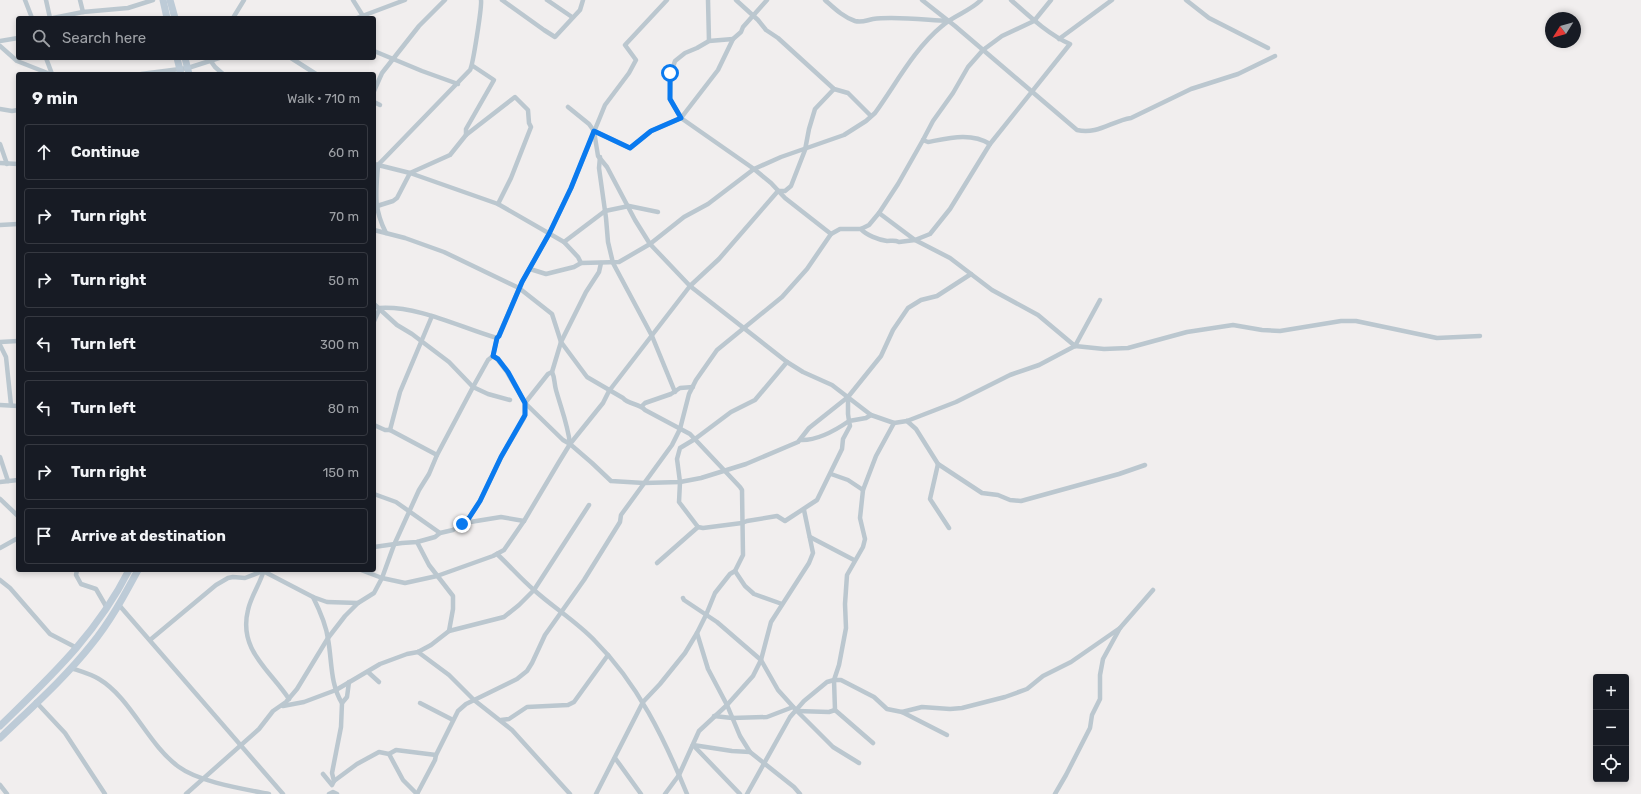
<!DOCTYPE html>
<meta charset="utf-8">
<style>
:root{--surface:#171b24;--page:#242831;--text:#f1f3f6;--muted:#9ea1a6;--line:#363941}
body{margin:0;font-family:Rubik,sans-serif;background:var(--page);color:var(--text)}
.controls{position:absolute;right:12px;bottom:12px;display:grid;overflow:hidden;border-radius:4px;box-shadow:0 2px 6px #0003}
.controls button{width:36px;height:36px;display:grid;place-items:center;padding:0;border:0;border-bottom:1px solid var(--line);background:var(--surface);color:var(--text);font:20px sans-serif}
.compass{position:absolute;left:1545px;top:12px;width:36px;height:36px;border-radius:50%;background:var(--surface);box-shadow:0 2px 6px #0003;rotate:233deg}
.stop{position:absolute;width:12px;height:12px;margin:-9px;border:3px solid #0a7aef;border-radius:50%;background:#fff}
.stop.end{background:#0a7aef;border-color:#fff;box-shadow:0 1px 4px #0008}
.list{margin:0;padding:0;list-style:none}
h2{display:flex;justify-content:space-between;align-items:center;height:52px;margin:0;padding:0 16px;font-size:17px}
h2 small{font-size:13px;font-weight:400;color:var(--muted)}
.list li{display:grid;grid-template-columns:26px 1fr auto;gap:12px;align-items:center;box-sizing:border-box;height:56px;margin:0 8px 8px;padding:0 8px;border:1px solid var(--line);border-radius:4px}
.list b{display:block;font-size:15px;white-space:nowrap}
.list em{font-size:13px;font-style:normal;color:var(--muted)}
.icon{flex:none;width:22px;height:22px;fill:none;stroke:currentColor;stroke-width:2;stroke-linecap:round;stroke-linejoin:round}
.map{position:relative;flex:none;width:1641px;height:794px;overflow:hidden}
.search{position:absolute;background:var(--surface);box-shadow:0 2px 6px #0003;left:16px;top:16px;width:360px;height:44px;display:flex;align-items:center;gap:10px;box-sizing:border-box;padding:0 14px;border-radius:4px;color:var(--muted);font-size:15px}
.panel{position:absolute;background:var(--surface);box-shadow:0 2px 6px #0003;left:16px;top:72px;width:360px;height:500px;border-radius:4px}
.map>svg:first-child{display:block}
.lines{fill:none;stroke-linecap:round;stroke-linejoin:round}
.minor{stroke:#bbc7cf;stroke-width:4.5}
.secondary{stroke:#bdcbd7;stroke-width:7}
.route{stroke:#0a7aef;stroke-width:5}
</style>
<div class="map">
<svg width="1641" height="794" viewBox="0 0 1641 794">
<rect width="100%" height="100%" fill="#f1eeee"/>
<g class="lines">
<g class="minor">
<path d="M25,0l7,18"/>
<path d="M46,0l4,18"/>
<path d="M80,0l3,12"/>
<path d="M353,0l10,16"/>
<path d="M502,0l42,30 11,7 25,-27 3,-10"/>
<path d="M547,0l25,17"/>
<path d="M708,0l1,41"/>
<path d="M736,0l22,20 8,10 12,8 56,51 14,4 23,23"/>
<path d="M825,0c9,8 18,17 30,21 7,2 12,-1 18,-2 22,-3 53,1 75,2"/>
<path d="M922,0l33,26 122,104c20,5 35,-9 54,-12l60,-29 47,-15 37,-18"/>
<path d="M1186,0l23,18 59,30"/>
<path d="M53,18l30,-6 45,-4 25,-8"/>
<path d="M233,18l11,-18"/>
<path d="M357,18l48,-18"/>
<path d="M733,39l-24,2 -12,7 -12,5 -10,8 -4,12 -1,26 11,19 73,51 17,14 14,15 46,36"/>
<path d="M1059,39l53,-39"/>
<path d="M0,41l18,-3"/>
<path d="M0,46l17,15 33,13"/>
<path d="M374,51l48,20 36,13"/>
<path d="M46,58l6,16"/>
<path d="M291,58l25,16"/>
<path d="M210,60l5,7 8,7"/>
<path d="M141,74l47,-6 31,-10"/>
<path d="M374,91l8,-18 37,-47 26,-26"/>
<path d="M374,102l6,3"/>
<path d="M568,107l21,17 5,7 4,25 9,11 28,53 15,24 40,42 97,76 16,10 29,13 39,30 23,8 13,-2 49,-19 54,-27 29,-10 36,-19 29,3 24,-1 59,-16 46,-7 29,5 18,1 61,-10h15l81,17 43,-2"/>
<path d="M0,109l12,2 6,-1"/>
<path d="M594,131l36,17 21,-17 30,-13 37,-48 15,-31 8,-7 2,-5 24,-27"/>
<path d="M466,135v-6l28,-49 -21,-14"/>
<path d="M923,140l5,2c21,-4 43,-10 62,2"/>
<path d="M0,144l7,20"/>
<path d="M600,157l-1,11 7,50 2,24 5,21 39,73 23,56"/>
<path d="M0,163l18,1"/>
<path d="M374,164l36,9 88,31 66,38 14,15 3,6"/>
<path d="M374,207l19,-6 4,-3 13,-25 40,-18 16,-20 49,-38 13,13 1,13 2,4 -20,51 -13,26"/>
<path d="M879,213l36,27 35,18 42,32 46,25 37,31 25,-46"/>
<path d="M0,225l18,-1"/>
<path d="M861,229c5,6 18,11 26,12 5,0 8,-1 12,1l16,-2 15,-6 20,-25 40,-65 80,-100c-22,-10 -41,-28 -59,-44"/>
<path d="M374,230l31,8 39,14 75,36 33,26 9,28 26,35 36,21c6,7 16,5 22,12l45,24 50,53 2,3 1,65 -8,16 -5,3 -15,19 -9,22 -9,18 11,36 19,36 13,31 10,16 44,35 6,7"/>
<path d="M386,233c-13,-26 -10,-40 -8,-68l92,-95c3,-5 12,-64 11,-70"/>
<path d="M564,242l41,-31 24,-5 29,6"/>
<path d="M530,269l16,5 28,-7 7,-4 38,-1 31,-18 34,-27 24,-13 46,-35 27,-12 63,-22 22,-14 9,-8c21,-29 39,-64 67,-87 12,-11 27,-14 39,-26"/>
<path d="M374,304l23,21 15,9 37,28 24,25 15,7 22,6"/>
<path d="M374,321l6,-13c40,-2 79,19 117,30"/>
<path d="M0,342l18,-1"/>
<path d="M0,345l6,12 5,48"/>
<path d="M493,356l4,3 10,13 18,31 38,37 7,4 22,19 19,18 33,2 36,-1 21,-4 45,-14 52,-22 11,-14 39,-31 33,-41 12,-26 15,-22 13,-8 16,-4 34,-22"/>
<path d="M787,362l-32,38 -24,12 -36,27 -15,9 -3,11 3,23 -1,20 19,25 5,1 39,-5 5,-2 30,-5 8,5 32,-21 25,-51 1,-10 7,-13 -1,-5 17,-3 5,-3"/>
<path d="M0,405l18,1"/>
<path d="M642,406l3,-3 26,-9 9,-6 13,-1"/>
<path d="M907,421l9,8 22,35 44,29 16,2 12,5 11,1 98,-27 26,-9"/>
<path d="M374,425l11,5h5l47,25"/>
<path d="M390,430l10,-38 32,-76"/>
<path d="M800,440c17,1 36,-10 49,-19l-1,-7v-17"/>
<path d="M570,444c-2,-19 -9,-36 -14,-54 -2,-7 -1,-12 -4,-18l9,-30 25,-50 13,-20 2,-9"/>
<path d="M0,457l8,24"/>
<path d="M938,464l-8,35 19,29"/>
<path d="M831,474l17,6 15,10"/>
<path d="M0,482l18,-2"/>
<path d="M374,494l22,8 44,31"/>
<path d="M0,499l18,17"/>
<path d="M464,523l37,-6 23,4"/>
<path d="M810,537l44,23"/>
<path d="M417,542l12,23 24,31v13l-4,22"/>
<path d="M374,547l28,-4 15,-1 18,-5 5,-4 13,-3 16,-12 11,-17 21,-44 23,-39 1,-3v-12l23,-29 4,-2"/>
<path d="M0,548l18,-10"/>
<path d="M497,554c13,12 24,25 37,36 20,18 43,32 61,51 43,43 69,97 92,153"/>
<path d="M657,563l41,-36"/>
<path d="M77,570l-1,5 5,9 15,5 11,19"/>
<path d="M264,570c-4,14 -13,26 -16,40 -10,40 22,60 41,89"/>
<path d="M361,570l21,8 23,5 32,-7 56,-20 11,-6 20,-29 35,-59 11,-18 33,-41 6,-12 81,-105 29,-27 59,-68h7l6,-5 14,-36 4,-21 6,-20 19,-20"/>
<path d="M735,571l10,15 9,8 28,10"/>
<path d="M0,580l10,8 40,46 27,14"/>
<path d="M313,597c7,14 13,27 15,42 4,21 2,45 14,64"/>
<path d="M683,598l1,2 33,22 44,38 17,30 18,20 37,37 26,16"/>
<path d="M119,605l164,189"/>
<path d="M150,640l66,-55 12,-7 5,-1 12,1 18,-7 50,26 14,5 31,1"/>
<path d="M418,652l31,23 25,25 38,30 58,64"/>
<path d="M71,668c9,3 20,6 28,11 32,19 49,66 80,88 20,15 65,22 90,27"/>
<path d="M368,672l11,10"/>
<path d="M36,702l29,31 40,61"/>
<path d="M420,703l33,17"/>
<path d="M283,706l21,-4 32,-12 44,-26 27,-10 11,-2 13,-7 18,-14 55,-14 15,-12 15,-15 55,-85"/>
<path d="M797,711l32,1 6,-2"/>
<path d="M902,712l45,23"/>
<path d="M714,716l18,2 35,-1 26,-10"/>
<path d="M501,720l8,-1 18,-12 41,-2 6,-3 34,-47"/>
<path d="M873,743l-38,-33 -1,-30 5,-15 7,-37 -1,-24 2,-29 16,-28 2,-8 -5,-21 3,-28 13,-34 18,-33"/>
<path d="M693,745l47,49"/>
<path d="M693,745l39,6 18,1"/>
<path d="M389,754l14,26 14,14"/>
<path d="M615,758l26,36"/>
<path d="M323,774l9,11 2,-4 23,-17 22,-12 10,2 7,-4 40,5"/>
<path d="M334,781l-2,-8 9,-46 1,-24 5,-6 2,-15"/>
<path d="M0,785l7,9"/>
<path d="M186,794l73,-65 14,-18 13,-9 11,-13 31,-51 17,-22 13,-13 16,-10 8,-15 12,-33 25,-55 10,-16 8,-19 36,-68 15,-27 5,-4 4,-18 2,-3 23,-53 27,-48 22,-46 34,-83 24,-32 7,-13 -11,-15 42,-45"/>
<path d="M329,794l4,-2 4,2"/>
<path d="M417,794l18,-34 1,-5 22,-44 8,-7 51,-25 10,-8 5,-8 13,-28 39,-55 36,-58 1,-7 51,-70 8,-16 9,-35 7,-14 21,-30 65,-53 25,-28 24,-35 9,-5h21l8,-4 10,-12 19,-29 25,-44 10,-19 20,-28 15,-26 15,-17 19,-14 32,-15 17,-21"/>
<path d="M596,794l47,-92 17,-18 25,-31 12,-20"/>
<path d="M665,794l14,-19 20,-44 28,-26 26,-29 8,-16 10,-38 38,-59 4,-10 -9,-43"/>
<path d="M747,794l43,-77 14,-16 23,-19 7,-2h7l33,17 13,12 15,3 20,-5 28,2 12,-1 43,-11 22,-8 16,-13 28,-14 49,-34"/>
<path d="M1055,794l11,-19 24,-47 2,-13 8,-16v-24l3,-16 17,-31 33,-38"/>
</g>
<g class="secondary">
<path d="M163,0l4,18"/>
<path d="M170,0l5,18"/>
<path d="M177,58l4,16"/>
<path d="M185,58l4,16"/>
<path d="M0,726c51,-50 96,-91 129,-156"/>
<path d="M0,738c31,-30 64,-59 91,-93 19,-23 33,-49 47,-75"/>
</g>
</g>
<g class="lines">
<path class="route" d="M462,524l7,-6 11,-17 21,-44 24,-42v-12l-17,-31 -10,-13 -5,-3 4,-18 2,-2 23,-54 27,-48 22,-46 23,-57 36,17 21,-17 30,-13 -11,-19v-26"/>
</g>
</svg>
<div class="controls">
<button>+</button>
<button>−</button>
<button><svg class="icon" aria-label="locate" viewBox="0 0 24 24"><circle cx="12" cy="12" r="6"/><path d="M12 2v4M12 18v4M2 12h4M18 12h4"/></svg></button>
</div>
<svg class="compass" viewBox="-18 -18 36 36"><path d="M0-13l5 13h-10z" fill="#e53935"/><path d="M0 13l5-13h-10z" fill="#9ea1a6"/></svg>
<div class="stop" style="left:670px;top:73px"></div>
<div class="stop end" style="left:462px;top:524px"></div>
<div class="search"><svg class="icon" aria-label="search" viewBox="0 0 24 24"><circle cx="10" cy="10" r="6"/><path d="M15 15l6 6"/></svg>Search here</div>
<section class="panel">
<h2>9 min<small>Walk · 710 m</small></h2>
<ul class="list">
<li><svg class="icon" aria-label="ahead" viewBox="0 0 24 24"><path d="M12 20V5M6 11l6-6 6 6"/></svg><div><b>Continue</b></div><em>60 m</em></li>
<li><svg class="icon" aria-label="right" viewBox="0 0 24 24"><path d="M7 20v-9h11M14 6l5 5-5 5"/></svg><div><b>Turn right</b></div><em>70 m</em></li>
<li><svg class="icon" aria-label="right" viewBox="0 0 24 24"><path d="M7 20v-9h11M14 6l5 5-5 5"/></svg><div><b>Turn right</b></div><em>50 m</em></li>
<li><svg class="icon" aria-label="left" viewBox="0 0 24 24"><path d="M17 20v-9H6M10 6l-5 5 5 5"/></svg><div><b>Turn left</b></div><em>300 m</em></li>
<li><svg class="icon" aria-label="left" viewBox="0 0 24 24"><path d="M17 20v-9H6M10 6l-5 5 5 5"/></svg><div><b>Turn left</b></div><em>80 m</em></li>
<li><svg class="icon" aria-label="right" viewBox="0 0 24 24"><path d="M7 20v-9h11M14 6l5 5-5 5"/></svg><div><b>Turn right</b></div><em>150 m</em></li>
<li><svg class="icon" aria-label="arrive" viewBox="0 0 24 24"><path d="M6 21V4h12l-3 4 3 4H6"/></svg><div><b>Arrive at destination</b></div></li>
</ul>
</section>
</div>
